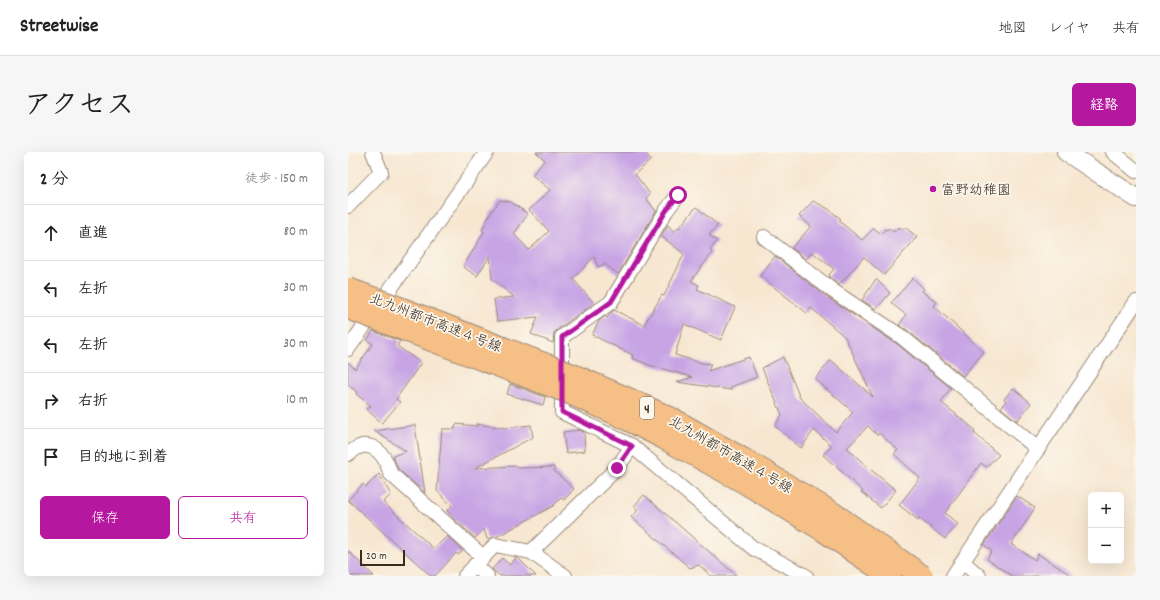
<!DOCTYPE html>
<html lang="ja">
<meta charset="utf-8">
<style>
:root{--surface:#fff;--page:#f6f6f6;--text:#222;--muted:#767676;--line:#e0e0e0;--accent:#b5179e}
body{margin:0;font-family:Dekko,"Klee One",sans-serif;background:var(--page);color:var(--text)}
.controls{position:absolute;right:12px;bottom:12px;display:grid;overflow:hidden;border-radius:6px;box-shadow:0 4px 16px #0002}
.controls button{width:36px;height:36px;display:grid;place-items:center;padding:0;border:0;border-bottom:1px solid var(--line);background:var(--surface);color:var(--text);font:20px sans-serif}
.scale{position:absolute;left:12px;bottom:10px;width:45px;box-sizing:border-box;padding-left:4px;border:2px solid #3b2a1e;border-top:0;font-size:11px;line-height:14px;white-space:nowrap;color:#3b2a1e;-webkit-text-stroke:3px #fbf7ec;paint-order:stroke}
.stop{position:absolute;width:12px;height:12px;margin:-9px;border:3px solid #b5179e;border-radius:50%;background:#fff}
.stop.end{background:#b5179e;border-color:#fff;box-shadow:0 1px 4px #0008}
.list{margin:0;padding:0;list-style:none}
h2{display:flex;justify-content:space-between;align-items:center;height:52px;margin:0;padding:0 16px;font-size:17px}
h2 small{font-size:13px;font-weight:400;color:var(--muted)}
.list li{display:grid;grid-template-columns:26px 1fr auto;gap:12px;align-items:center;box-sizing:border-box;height:56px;padding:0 16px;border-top:1px solid var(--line)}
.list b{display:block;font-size:15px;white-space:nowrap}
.list em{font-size:13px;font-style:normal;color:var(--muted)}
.actions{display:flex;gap:8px;padding:12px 16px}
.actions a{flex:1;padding:9px 0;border:1px solid var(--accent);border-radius:6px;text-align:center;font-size:14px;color:var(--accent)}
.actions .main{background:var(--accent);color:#fff}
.icon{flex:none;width:22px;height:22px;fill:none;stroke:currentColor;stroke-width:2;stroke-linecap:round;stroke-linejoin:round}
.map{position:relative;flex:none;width:788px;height:424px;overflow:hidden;border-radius:6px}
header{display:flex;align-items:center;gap:24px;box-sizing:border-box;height:56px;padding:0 20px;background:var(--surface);border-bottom:1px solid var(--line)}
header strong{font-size:19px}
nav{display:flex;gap:22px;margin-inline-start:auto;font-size:14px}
.intro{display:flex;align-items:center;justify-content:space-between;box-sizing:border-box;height:96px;padding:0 24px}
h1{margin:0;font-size:28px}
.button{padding:10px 18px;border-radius:6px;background:var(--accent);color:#fff;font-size:14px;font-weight:700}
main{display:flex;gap:24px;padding:0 24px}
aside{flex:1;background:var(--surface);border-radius:6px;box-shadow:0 4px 16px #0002}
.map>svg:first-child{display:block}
.building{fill:#c8a4e5}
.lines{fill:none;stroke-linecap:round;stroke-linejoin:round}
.minor-casing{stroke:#998878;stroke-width:16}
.tertiary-casing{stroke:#998878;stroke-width:20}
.minor{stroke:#fff;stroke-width:14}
.tertiary{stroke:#fff;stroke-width:18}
.motorway-bridge-casing{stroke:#998878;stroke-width:24;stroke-linecap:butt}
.motorway-bridge{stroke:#f5bf86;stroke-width:22}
.route{stroke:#b5179e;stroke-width:5}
.poi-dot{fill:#b5179e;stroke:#fbf7ec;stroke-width:1.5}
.labels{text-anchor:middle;stroke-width:3.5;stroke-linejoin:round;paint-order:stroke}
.shield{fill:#fbf7ec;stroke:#75685c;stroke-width:1}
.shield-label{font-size:13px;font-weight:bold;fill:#3b2a1e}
.poi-label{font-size:14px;fill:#3b2a1e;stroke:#fbf7ec;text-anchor:start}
.street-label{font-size:14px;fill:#3b2a1e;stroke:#fbf7ec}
</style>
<header>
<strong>Streetwise</strong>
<nav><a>地図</a><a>レイヤ</a><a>共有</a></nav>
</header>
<div class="intro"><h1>アクセス</h1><a class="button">経路</a></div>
<main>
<aside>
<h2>2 分<small>徒歩 · 150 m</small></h2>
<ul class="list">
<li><svg class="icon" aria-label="ahead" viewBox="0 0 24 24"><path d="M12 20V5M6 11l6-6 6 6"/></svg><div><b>直進</b></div><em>80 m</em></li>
<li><svg class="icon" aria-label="left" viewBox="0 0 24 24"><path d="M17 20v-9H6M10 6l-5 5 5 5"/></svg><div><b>左折</b></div><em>30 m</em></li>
<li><svg class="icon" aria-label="left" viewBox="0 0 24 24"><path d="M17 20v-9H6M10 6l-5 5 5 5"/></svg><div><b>左折</b></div><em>30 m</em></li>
<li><svg class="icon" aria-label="right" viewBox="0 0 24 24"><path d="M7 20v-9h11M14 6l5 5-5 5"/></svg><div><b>右折</b></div><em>10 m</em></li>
<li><svg class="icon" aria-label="arrive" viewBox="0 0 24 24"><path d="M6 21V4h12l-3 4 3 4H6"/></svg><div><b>目的地に到着</b></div></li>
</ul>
<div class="actions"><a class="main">保存</a><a>共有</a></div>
</aside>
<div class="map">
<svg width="788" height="424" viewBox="0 0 788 424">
<rect width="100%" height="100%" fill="#fbf7ec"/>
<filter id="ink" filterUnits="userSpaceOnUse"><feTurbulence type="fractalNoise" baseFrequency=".025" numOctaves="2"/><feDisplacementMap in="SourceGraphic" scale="8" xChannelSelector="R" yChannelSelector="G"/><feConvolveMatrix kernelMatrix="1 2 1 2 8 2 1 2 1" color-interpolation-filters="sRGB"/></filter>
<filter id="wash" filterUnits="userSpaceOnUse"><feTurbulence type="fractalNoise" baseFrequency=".012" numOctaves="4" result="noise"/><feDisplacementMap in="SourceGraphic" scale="16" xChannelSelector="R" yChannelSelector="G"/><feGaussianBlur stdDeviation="0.9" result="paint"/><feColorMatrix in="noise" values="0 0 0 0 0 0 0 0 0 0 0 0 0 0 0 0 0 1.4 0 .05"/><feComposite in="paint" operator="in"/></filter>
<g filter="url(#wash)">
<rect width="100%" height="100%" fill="#f7e7d1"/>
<g id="blocks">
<g class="building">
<path d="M188,0h108l7,8 -16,14 15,20 -4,4 10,13 -38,63 -13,-10 -7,3 -4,-10 -21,22 21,24 -13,10 -4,2 -20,15 -3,3 -1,10 -22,-9 7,-17 -41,4 -3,-22 20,-2 -22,-18 -2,-23 -13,20 -14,-9 21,-35 -2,-2 8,-16 10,-14 11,2 17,12 -14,20 15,16 20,-19 -20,-21 21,-20 -18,-15 13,-15z"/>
<path d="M465,49l14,7 14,11 -2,2 23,19 12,-12 7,6 4,-5 2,1 2,-2 5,4 5,-5 4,3 2,-3 12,10 -33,38 -20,-18 -25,28 -11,-9 6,-7 -22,-17 -6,7 -14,-11 19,-22 -12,-10z"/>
<path d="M348,55l22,18 -9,10 8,6 -7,9 2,3 -21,28 8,4 -2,4 38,18 -14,33 -37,-16 -9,31 27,8 9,1 -3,7 41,-14 8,20 -26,10v3l-54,-8 15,-5 -43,-12 -17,-7 1,-3 -41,-20 7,-14 6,-5 2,2 2,-4 5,-4 30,15 18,-30 2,1 20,-42 -23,-18 7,-11 6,7 4,-5 1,1z"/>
<path d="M427,104l53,42 69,46 54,44 -10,14 34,28 -2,2 26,23 -13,12 -5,-4 -36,50 13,11 -13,15 -26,-21 -1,2 -19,-15 21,-27 -26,-24 4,-4 -19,-17 -2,2 -9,-9 -21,22 24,22 25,20 -15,18 -20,-16 2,-1 -40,-36 9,-9 -18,-16 -13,18 -26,-22 7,-11 -20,-47 21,-11 17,41 36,34 17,-20 -38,-33 16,-19 42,37 -28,-60 -34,-29 -4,5 -47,-37z"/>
<path d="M565,126l11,11 -2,2 15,11 -3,4 50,46 -21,24 -56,-46 -8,-5 7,-10 -15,-12z"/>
<path d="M528,127l14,14 -14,16 -14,-9z"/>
<path d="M25,179l27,10 -3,5 24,17 -25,36 4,3 -18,21 -16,-14 5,-3 -15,-12 1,-2 -9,-7v-23l7,7 18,-25 -6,-4z"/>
<path d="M162,232l35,13 -2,8 -36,-11z"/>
<path d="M665,236l18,15 -14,18 -16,-13 5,-7 -2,-2z"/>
<path d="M108,272l21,2v-2l29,4 25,-3 2,12 -58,31 42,-2 1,2 36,-1v4l20,18 -10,11 -3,-2 -8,8 -57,31 -9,2 -3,-10 -9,9 -21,-19 -7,-8 5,-5 -15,-15 5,-62h13z"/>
<path d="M67,273l3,21 7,47 -27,-24 -5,-13 13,-5 -32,-20z"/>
<path d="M232,278l4,2 1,19 -19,2 -3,-21z"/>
<path d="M31,322l12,21 -8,7 51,47 13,-13 16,15 -5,4 -2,-2 -21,23h-4l-83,-76 15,-16 3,3z"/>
<path d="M296,343l93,81h-26l-12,-11 -9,3 -59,-51 7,-7 -4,-4z"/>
<path d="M669,344l18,12 -24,36 24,16 3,-6 34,22h-60l-25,-17 5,-8 -8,-6z"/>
<path d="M0,399l26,25h-26z"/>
<path d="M154,406l8,7 6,-7h2l18,18h-36l-8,-7z"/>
</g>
</g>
</g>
<g filter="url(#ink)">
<use href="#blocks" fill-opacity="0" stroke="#998878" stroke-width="1"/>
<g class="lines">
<defs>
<g id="minor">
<path d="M765,0l23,19"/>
<path d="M330,43l-12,16 -55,91 -49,35v75l70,34 121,102 53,28"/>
<path d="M0,54l33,-34 -8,-20"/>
<path d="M416,85l69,54 69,46 136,112"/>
<path d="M0,197l139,-197"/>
<path d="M0,302c4,-3 10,-7 14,-8 16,-2 25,14 28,27l93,84"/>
<path d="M183,400l86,-84 15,-22"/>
<path d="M615,410l16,14"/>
<path d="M127,413l12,11"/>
<path d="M117,424l30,-31 36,7 34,24"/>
<path d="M605,424l183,-274"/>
</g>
<path id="tertiary" d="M718,0l70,46"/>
</defs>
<use href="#minor" class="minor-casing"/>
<use href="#tertiary" class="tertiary-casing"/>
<use href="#minor" class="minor"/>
<use href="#tertiary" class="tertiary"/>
<defs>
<g id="motorway-bridge">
<path d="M0,137l49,18 178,69 51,22 48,22 79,45 81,49 88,62"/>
<path d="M0,156l217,83 52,23 47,24 80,44 79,48 67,46"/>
</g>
</defs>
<use href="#motorway-bridge" class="motorway-bridge-casing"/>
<use href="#motorway-bridge" class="motorway-bridge"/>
</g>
</g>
<g class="lines" filter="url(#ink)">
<path class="route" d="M269,316l15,-22 -70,-34v-75l49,-35 55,-91 12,-16"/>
</g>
<circle class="poi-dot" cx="585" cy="37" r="4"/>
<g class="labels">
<rect class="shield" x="292" y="245" width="14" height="22" rx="3"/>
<g class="shield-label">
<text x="299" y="261">4</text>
</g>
<g class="poi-label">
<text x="593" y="42">富野幼稚園</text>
</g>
<g class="street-label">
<text transform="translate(88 170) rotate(21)" y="5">北九州都市高速４号線</text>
<text transform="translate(383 302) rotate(30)" y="5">北九州都市高速４号線</text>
</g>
</g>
</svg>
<div class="controls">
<button>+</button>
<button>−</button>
</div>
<div class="scale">20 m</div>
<div class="stop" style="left:330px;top:43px"></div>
<div class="stop end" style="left:269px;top:316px"></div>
</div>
</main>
